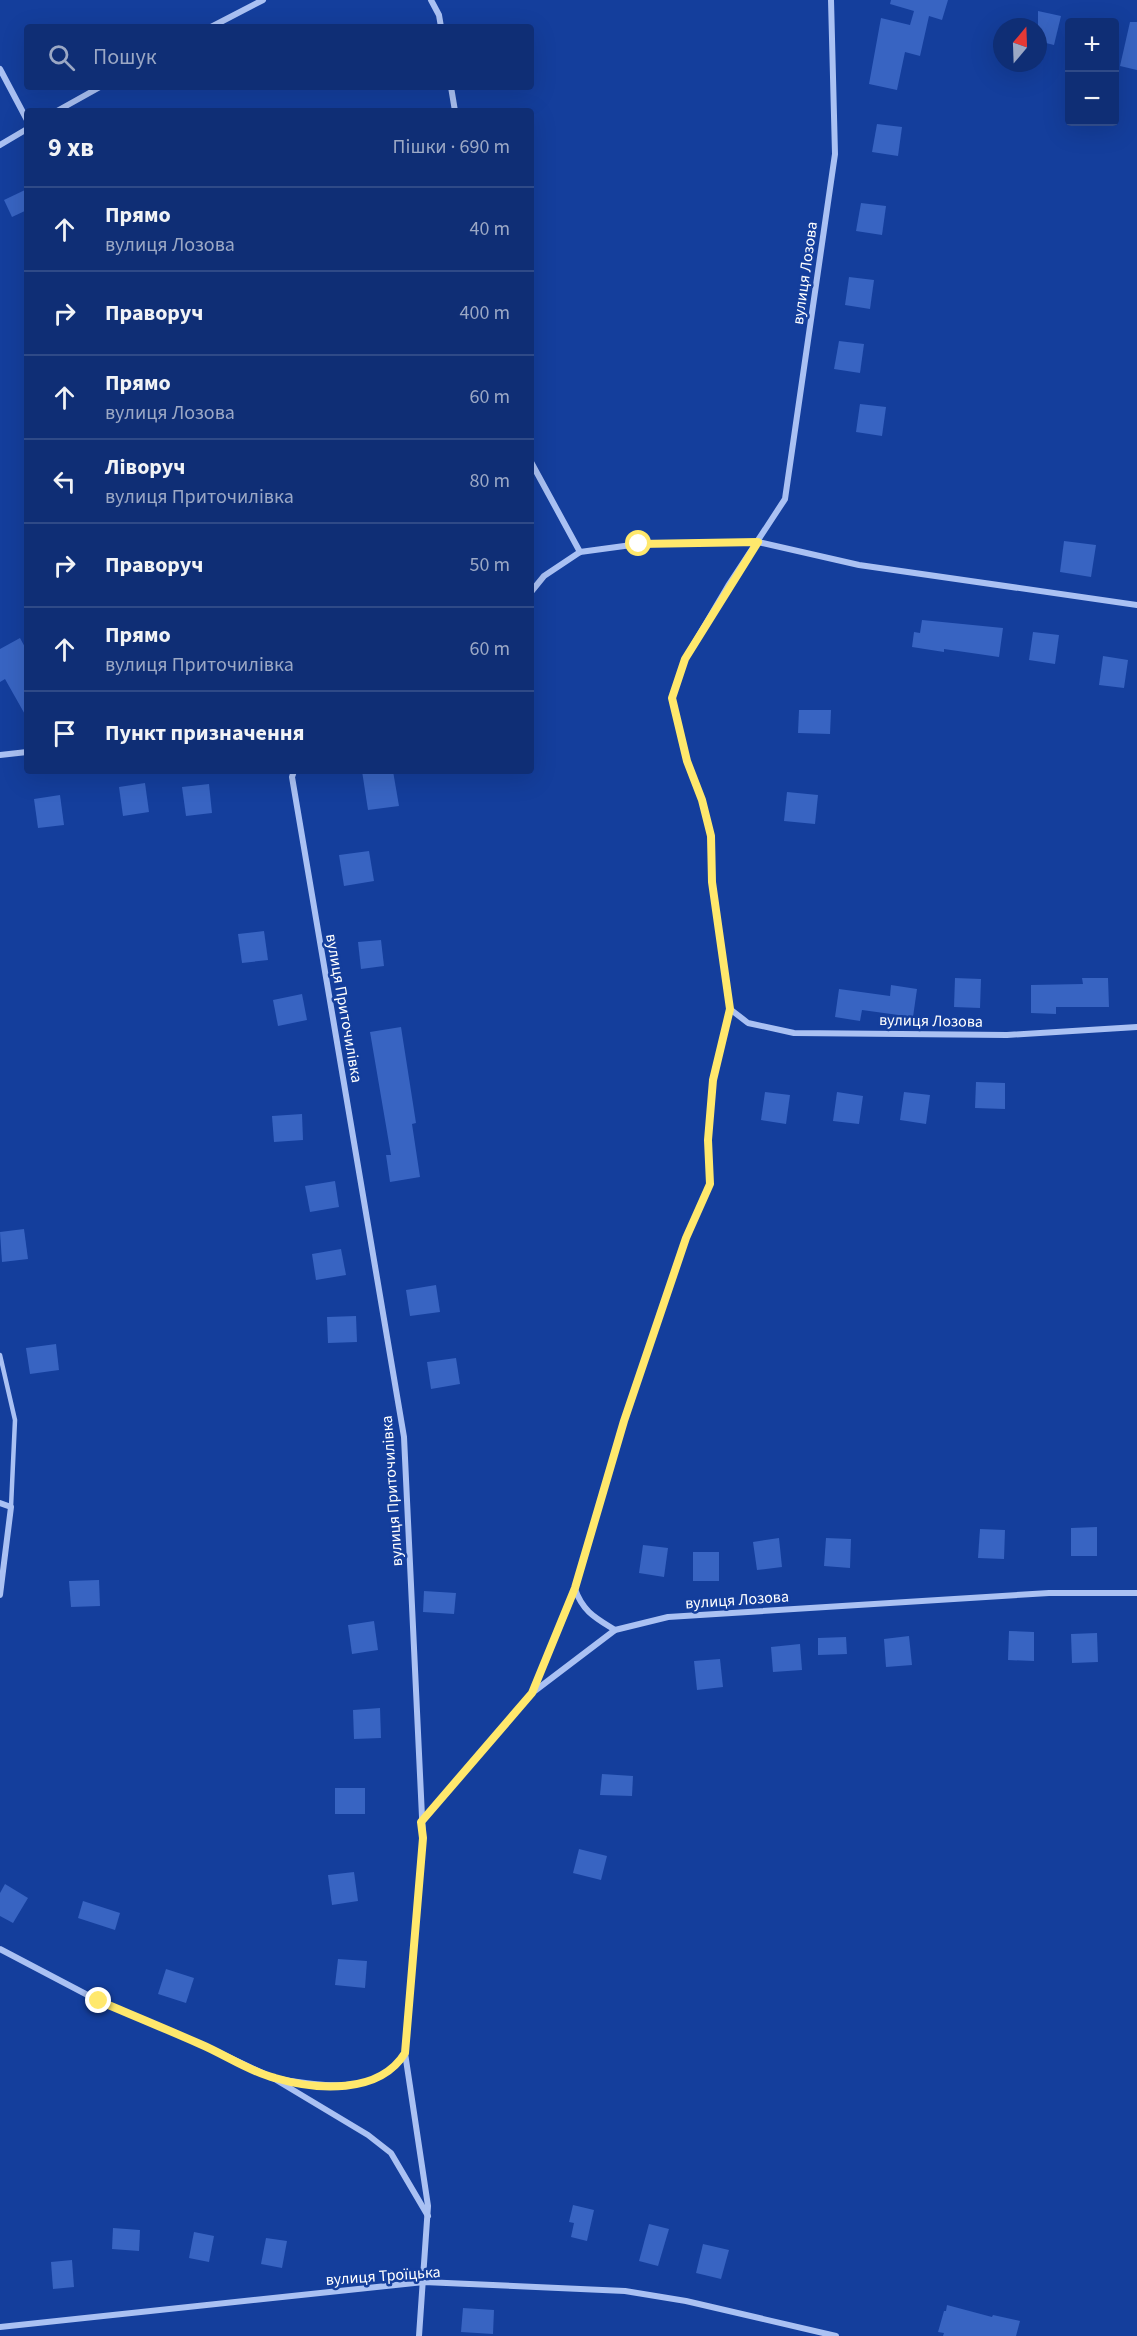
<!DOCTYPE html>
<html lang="uk">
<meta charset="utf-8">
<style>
:root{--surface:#0f2e75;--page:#1d3a7d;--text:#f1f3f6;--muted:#9ba8c5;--line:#2f4a87}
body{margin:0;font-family:"Source Sans 3",sans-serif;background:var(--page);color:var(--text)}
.controls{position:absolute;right:18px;top:18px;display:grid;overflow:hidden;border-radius:6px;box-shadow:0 6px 24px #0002}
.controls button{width:54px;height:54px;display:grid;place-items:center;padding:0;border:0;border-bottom:2px solid var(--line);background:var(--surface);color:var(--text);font:30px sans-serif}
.compass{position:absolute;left:993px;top:18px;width:54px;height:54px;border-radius:50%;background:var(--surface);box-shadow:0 6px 24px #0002;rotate:19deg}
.stop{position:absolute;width:18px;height:18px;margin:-14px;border:4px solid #ffe86c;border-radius:50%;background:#fff}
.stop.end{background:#ffe86c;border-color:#fff;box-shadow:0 2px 6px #0008}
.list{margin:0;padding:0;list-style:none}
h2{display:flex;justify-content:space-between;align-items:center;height:78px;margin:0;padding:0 24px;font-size:26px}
h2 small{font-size:20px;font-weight:400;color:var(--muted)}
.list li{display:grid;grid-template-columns:39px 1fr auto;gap:18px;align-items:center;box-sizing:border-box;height:84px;padding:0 24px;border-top:2px solid var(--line)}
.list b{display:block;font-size:22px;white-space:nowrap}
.list p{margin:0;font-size:20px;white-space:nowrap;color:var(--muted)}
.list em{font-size:20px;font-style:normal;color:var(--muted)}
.icon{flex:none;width:33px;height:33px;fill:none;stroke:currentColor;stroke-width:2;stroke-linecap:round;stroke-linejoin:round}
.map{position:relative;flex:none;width:1137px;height:2336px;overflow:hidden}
.search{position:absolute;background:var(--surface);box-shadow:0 6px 24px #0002;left:24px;top:24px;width:510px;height:66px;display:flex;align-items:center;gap:15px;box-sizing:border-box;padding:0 21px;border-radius:6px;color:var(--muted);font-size:22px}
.panel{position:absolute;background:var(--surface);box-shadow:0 6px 24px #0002;left:24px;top:108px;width:510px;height:666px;border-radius:6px}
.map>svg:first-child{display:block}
.building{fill:#3864c2}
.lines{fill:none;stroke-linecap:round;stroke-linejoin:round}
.service{stroke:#aac1f3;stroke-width:4.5}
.minor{stroke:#aac1f3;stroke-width:6}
.route{stroke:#ffe86c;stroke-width:8}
.labels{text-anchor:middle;stroke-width:5;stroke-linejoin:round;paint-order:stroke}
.street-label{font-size:16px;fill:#fff;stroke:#143e9c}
</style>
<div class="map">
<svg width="1137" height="2336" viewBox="0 0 1137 2336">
<rect width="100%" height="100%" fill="#143e9c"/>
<g class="building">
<path d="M891,0h57l-6,20 -13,-4 -9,40 -15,-4 -8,38 -28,-6 12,-66 29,7 4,-14 -24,-7z"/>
<path d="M1038,11l23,5 -7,29 -16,-4z"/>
<path d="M1130,22h7v48l-17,-4z"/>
<path d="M877,124l25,3 -4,29 -26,-4z"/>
<path d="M27,189v21l-15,7 -8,-17z"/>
<path d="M861,203l25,3 -4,29 -26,-4z"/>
<path d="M849,277l25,3 -4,29 -25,-4z"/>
<path d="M839,341l25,3 -4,29 -26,-4z"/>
<path d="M860,404l26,3 -4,29 -26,-4z"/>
<path d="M1064,541l32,4 -5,32 -31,-5z"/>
<path d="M922,620l81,8 -4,29 -55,-8v3l-32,-5 2,-15 6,1z"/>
<path d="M1033,632l26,3 -4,29 -26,-4z"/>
<path d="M20,638l7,13v67l-22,-39 -5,3v-33z"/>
<path d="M1103,656l25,4 -4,28 -25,-3z"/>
<path d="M799,710h32l-1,24 -32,-1z"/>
<path d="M362,771h31l6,35 -31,4z"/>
<path d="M145,783l4,29 -26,4 -4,-29z"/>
<path d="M209,784l3,29 -26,3 -4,-29z"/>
<path d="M787,792l31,3 -3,29 -31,-3z"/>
<path d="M60,795l4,30 -26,3 -4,-29z"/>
<path d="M369,851l5,30 -30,5 -5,-31z"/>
<path d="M264,931l4,29 -26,3 -4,-29z"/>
<path d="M381,940l3,26 -23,3 -3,-27z"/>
<path d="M955,978l26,1 -1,29 -26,-1z"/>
<path d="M1082,978h26l1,29h-53v7l-25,-1v-28l52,-1z"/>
<path d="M891,985l26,4 -4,28 -51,-7 -2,11 -25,-4 4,-28 51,7z"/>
<path d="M302,994l5,26 -29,6 -5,-26z"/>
<path d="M401,1027l15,96 -4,1 8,53 -30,5 -4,-27h5l-21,-123z"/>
<path d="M976,1082l29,1v26l-30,-1z"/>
<path d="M765,1092l25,3 -4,29 -25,-4z"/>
<path d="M837,1092l26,4 -4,28 -26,-3z"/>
<path d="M904,1092l26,3 -4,29 -26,-4z"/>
<path d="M302,1114l1,26 -29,2 -2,-26z"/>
<path d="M335,1181l4,26 -29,5 -5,-26z"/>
<path d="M24,1229l4,30 -26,3 -2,-30z"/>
<path d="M341,1249l5,26 -30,5 -4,-26z"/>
<path d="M436,1285l4,27 -30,4 -4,-26z"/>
<path d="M356,1316l1,26 -29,1 -1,-26z"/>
<path d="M56,1344l3,26 -29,4 -4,-26z"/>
<path d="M456,1358l4,26 -29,5 -4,-27z"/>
<path d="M1097,1527v29h-26v-28z"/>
<path d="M980,1529l25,1 -1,29 -26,-1z"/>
<path d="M779,1538l3,29 -25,3 -4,-28z"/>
<path d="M826,1538l25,1 -1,29 -26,-2z"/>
<path d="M643,1545l25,3 -4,29 -25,-4z"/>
<rect x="693" y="1552" width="26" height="29"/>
<path d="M99,1580l1,26 -29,1 -2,-26z"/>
<path d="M424,1591l32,2 -2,21 -31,-2z"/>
<path d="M374,1621l4,29 -26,4 -4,-29z"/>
<path d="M1009,1631l25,1v29l-26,-1z"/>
<path d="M1097,1633l1,29 -26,1 -1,-29z"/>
<path d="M909,1636l3,29 -26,2 -2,-28z"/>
<path d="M846,1637l1,17 -29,1v-17z"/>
<path d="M800,1644l2,26 -29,2 -2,-25z"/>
<path d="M720,1659l3,28 -26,3 -3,-29z"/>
<path d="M380,1708l1,30 -27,1 -1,-29z"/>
<path d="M602,1774l31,2 -1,20 -32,-1z"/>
<rect x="335" y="1788" width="30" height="26"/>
<path d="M579,1849l28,7 -6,24 -28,-7z"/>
<path d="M354,1872l4,29 -26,4 -4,-30z"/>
<path d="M5,1884l23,14 -15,25 -13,-7v-23z"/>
<path d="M83,1901l37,12 -5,17 -37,-12z"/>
<path d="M338,1959l29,2 -2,27 -30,-3z"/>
<path d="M166,1969l28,9 -8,25 -28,-9z"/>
<path d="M573,2205l21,5 -7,31 -16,-4 3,-14 -5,-1z"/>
<path d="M649,2224l20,5 -11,37 -19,-5z"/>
<path d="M113,2228l27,2 -1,21 -27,-2z"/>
<path d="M194,2232l20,4 -5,26 -20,-4z"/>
<path d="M266,2238l21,3 -5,27 -21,-4z"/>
<path d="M703,2244l26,6 -8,29 -25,-6z"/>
<path d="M72,2260l2,27 -21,2 -2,-27z"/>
<path d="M947,2305l45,12 1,-2 27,6 -4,15h-73l1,-3 -6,-1 6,-21h2z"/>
<path d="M463,2308l31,2 -1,24 -32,-2z"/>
</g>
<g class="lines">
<path class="service" d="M0,1355l15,65 -4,87"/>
<g class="minor">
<path d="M431,0l8,15 2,12"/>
<path d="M211,27l52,-27"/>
<path d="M0,69l27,51"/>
<path d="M451,87l4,24"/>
<path d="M57,111l43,-24"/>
<path d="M0,145l27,-16"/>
<path d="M531,462l49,90"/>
<path d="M531,592l13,-16 36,-24 59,-8 119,-2 101,23 278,40"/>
<path d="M0,755l27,-3"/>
<path d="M294,771l-2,6 112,660 19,401 -18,215 23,153 -9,130"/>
<path d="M730,1009l18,14 46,10 213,2 130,-8"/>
<path d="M0,1503l11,4 -11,88"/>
<path d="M575,1589c8,23 21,29 40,41"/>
<path d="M532,1693l43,-104 49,-168 62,-183 24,-54 -2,-44 5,-60 17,-71 -18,-127 -1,-46 -9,-36 -15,-39 -15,-63 13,-39 43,-73 57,-87 50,-345 -4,-154"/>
<path d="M422,1821l110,-128 83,-63 53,-13 381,-24h88"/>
<path d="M0,1949l99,52 104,44 70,33 95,57 23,18 37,63"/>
<path d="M279,2079c42,7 99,17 126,-25"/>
<path d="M0,2327l424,-45 201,9 61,10 150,35"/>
</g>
</g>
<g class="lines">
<path class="route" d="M99,2001c33,14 67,28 101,43 24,10 50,28 75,34 41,12 104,17 130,-25l18,-215 -2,-16 111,-129 43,-105 49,-167 62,-183 24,-54 -2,-44 5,-60 17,-71 -18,-127 -1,-46 -9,-36 -15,-39 -15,-63 13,-39 73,-117 -119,2"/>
</g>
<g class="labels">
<g class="street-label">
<text transform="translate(804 273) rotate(-82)" y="6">вулиця Лозова</text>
<text transform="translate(345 1008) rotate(80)" y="6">вулиця Приточилівка</text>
<text transform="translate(931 1020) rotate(1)" y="6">вулиця Лозова</text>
<text transform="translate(391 1491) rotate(-94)" y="6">вулиця Приточилівка</text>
<text transform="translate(737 1599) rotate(-4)" y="6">вулиця Лозова</text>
<text transform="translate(383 2275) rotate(-4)" y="6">вулиця Троїцька</text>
</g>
</g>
</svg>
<div class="controls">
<button>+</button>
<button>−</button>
</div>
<svg class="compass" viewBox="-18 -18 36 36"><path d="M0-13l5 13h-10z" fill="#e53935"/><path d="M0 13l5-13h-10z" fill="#9ba8c5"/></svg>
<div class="stop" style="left:639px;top:544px"></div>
<div class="stop end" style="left:99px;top:2001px"></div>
<div class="search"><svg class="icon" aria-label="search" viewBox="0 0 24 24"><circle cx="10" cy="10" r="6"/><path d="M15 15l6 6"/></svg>Пошук</div>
<section class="panel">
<h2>9 хв<small>Пішки · 690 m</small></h2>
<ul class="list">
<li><svg class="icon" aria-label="ahead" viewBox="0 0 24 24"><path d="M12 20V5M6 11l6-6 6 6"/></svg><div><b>Прямо</b><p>вулиця Лозова</p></div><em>40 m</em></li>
<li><svg class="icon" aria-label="right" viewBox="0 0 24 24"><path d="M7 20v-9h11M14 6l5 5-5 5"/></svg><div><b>Праворуч</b></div><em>400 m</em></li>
<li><svg class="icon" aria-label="ahead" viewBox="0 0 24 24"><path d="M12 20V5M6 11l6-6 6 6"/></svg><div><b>Прямо</b><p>вулиця Лозова</p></div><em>60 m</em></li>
<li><svg class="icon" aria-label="left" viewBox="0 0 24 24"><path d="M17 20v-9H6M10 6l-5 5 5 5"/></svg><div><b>Ліворуч</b><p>вулиця Приточилівка</p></div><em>80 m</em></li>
<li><svg class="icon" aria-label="right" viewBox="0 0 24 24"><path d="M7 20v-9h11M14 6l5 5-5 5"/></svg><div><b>Праворуч</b></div><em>50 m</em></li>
<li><svg class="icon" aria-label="ahead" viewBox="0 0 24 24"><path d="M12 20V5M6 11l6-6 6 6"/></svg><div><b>Прямо</b><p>вулиця Приточилівка</p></div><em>60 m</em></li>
<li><svg class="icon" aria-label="arrive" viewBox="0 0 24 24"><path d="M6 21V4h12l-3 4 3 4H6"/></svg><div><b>Пункт призначення</b></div></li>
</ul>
</section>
</div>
